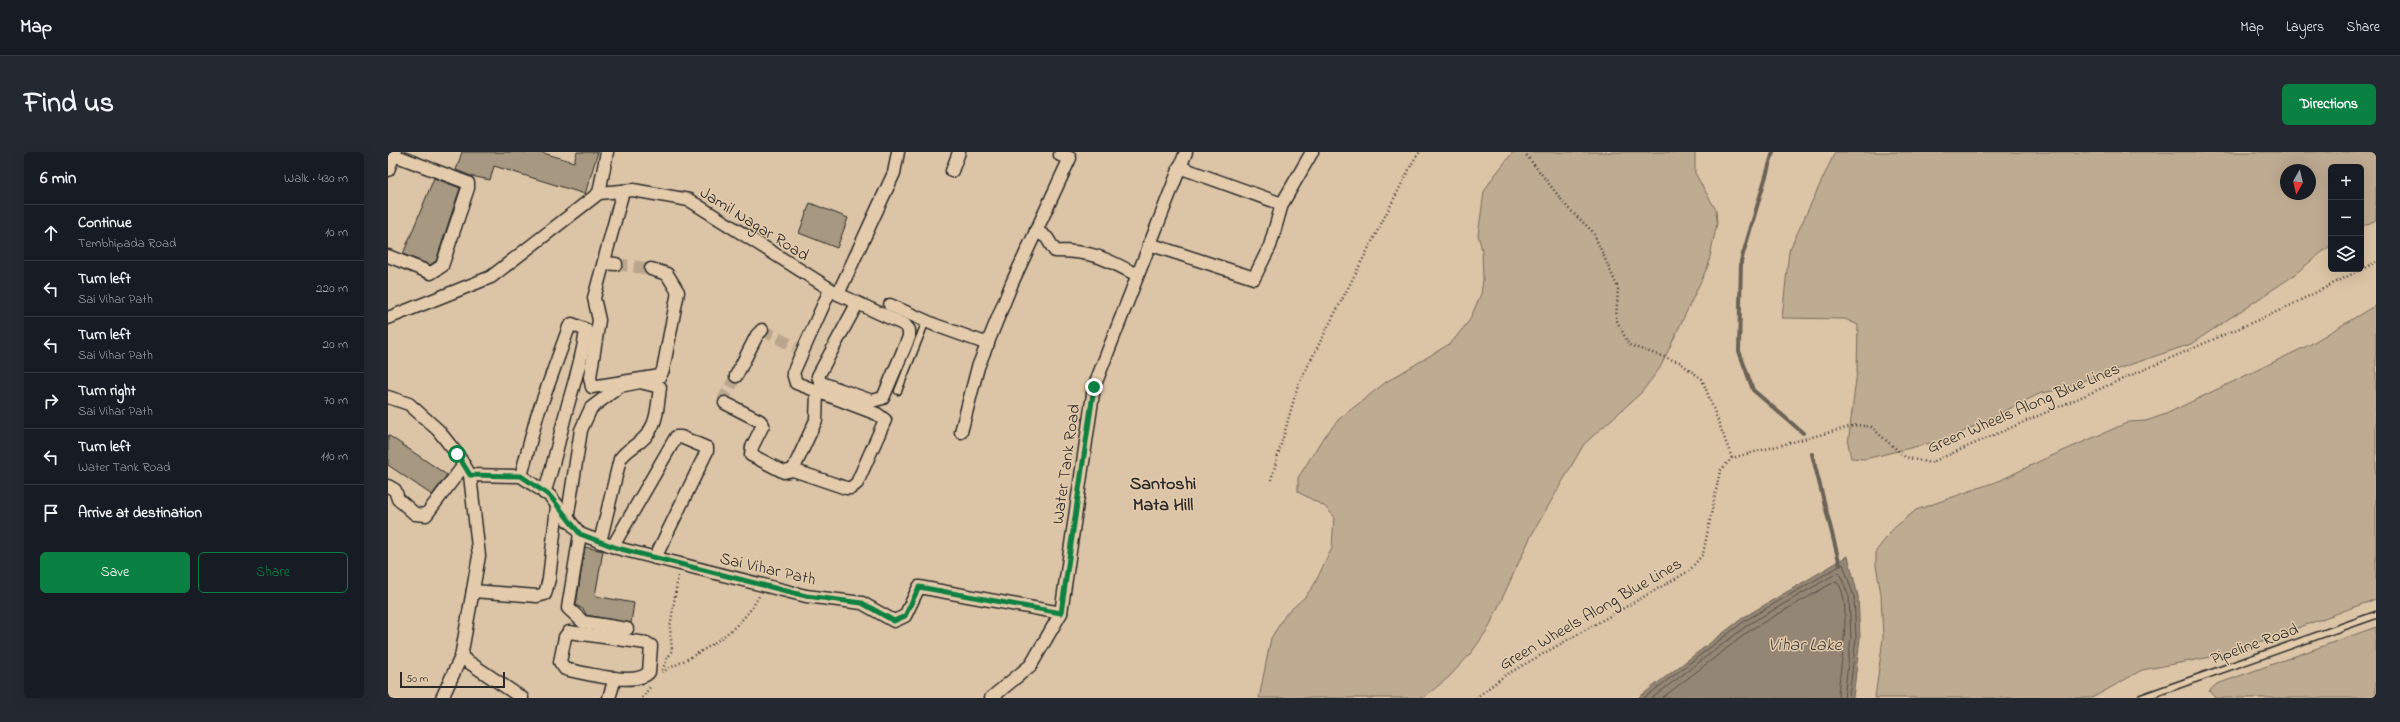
<!DOCTYPE html>
<meta charset="utf-8">
<style>
:root{--surface:#171b24;--page:#242831;--text:#f1f3f6;--muted:#9ea1a6;--line:#363941;--accent:#0b8043}
body{margin:0;font-family:"Indie Flower",sans-serif;background:var(--page);color:var(--text)}
.controls{position:absolute;right:12px;top:12px;display:grid;overflow:hidden;border-radius:6px;box-shadow:0 4px 16px #0002}
.controls button{width:36px;height:36px;display:grid;place-items:center;padding:0;border:0;border-bottom:1px solid var(--line);background:var(--surface);color:var(--text);font:20px sans-serif}
.compass{position:absolute;left:1892px;top:12px;width:36px;height:36px;border-radius:50%;background:var(--surface);box-shadow:0 4px 16px #0002;rotate:188deg}
.scale{position:absolute;left:12px;bottom:10px;width:105px;box-sizing:border-box;padding-left:4px;border:2px solid #2b2b2b;border-top:0;font-size:11px;line-height:14px;white-space:nowrap;color:#2b2b2b;-webkit-text-stroke:3px #e3cbab;paint-order:stroke}
.stop{position:absolute;width:12px;height:12px;margin:-9px;border:3px solid #0b8043;border-radius:50%;background:#fff}
.stop.end{background:#0b8043;border-color:#fff;box-shadow:0 1px 4px #0008}
.list{margin:0;padding:0;list-style:none}
h2{display:flex;justify-content:space-between;align-items:center;height:52px;margin:0;padding:0 16px;font-size:17px}
h2 small{font-size:13px;font-weight:400;color:var(--muted)}
.list li{display:grid;grid-template-columns:26px 1fr auto;gap:12px;align-items:center;box-sizing:border-box;height:56px;padding:0 16px;border-top:1px solid var(--line)}
.list b{display:block;font-size:15px;white-space:nowrap}
.list p{margin:0;font-size:13px;white-space:nowrap;color:var(--muted)}
.list em{font-size:13px;font-style:normal;color:var(--muted)}
.actions{display:flex;gap:8px;padding:12px 16px}
.actions a{flex:1;padding:9px 0;border:1px solid var(--accent);border-radius:6px;text-align:center;font-size:14px;color:var(--accent)}
.actions .main{background:var(--accent);color:#fff}
.icon{flex:none;width:22px;height:22px;fill:none;stroke:currentColor;stroke-width:2;stroke-linecap:round;stroke-linejoin:round}
.map{position:relative;flex:none;width:1988px;height:546px;overflow:hidden;border-radius:6px}
header{display:flex;align-items:center;gap:24px;box-sizing:border-box;height:56px;padding:0 20px;background:var(--surface);border-bottom:1px solid var(--line)}
header strong{font-size:19px}
nav{display:flex;gap:22px;margin-inline-start:auto;font-size:14px}
.intro{display:flex;align-items:center;justify-content:space-between;box-sizing:border-box;height:96px;padding:0 24px}
h1{margin:0;font-size:28px}
.button{padding:10px 18px;border-radius:6px;background:var(--accent);color:#fff;font-size:14px;font-weight:700}
main{display:flex;gap:24px;padding:0 24px}
aside{flex:1;background:var(--surface);border-radius:6px;box-shadow:0 4px 16px #0002}
.map>svg:first-child{display:block}
.green{fill:#bfab92;stroke:#756b5e;fill-rule:evenodd}
.water{fill:#948674;stroke:#6a6257}
.lines{fill:none;stroke-linecap:round;stroke-linejoin:round}
.shore{stroke:#554f48;stroke-width:1}
.stream{stroke:#6a6257;stroke-width:4}
.building{fill:#a79881;stroke:#2b2b2b}
.minor-tunnel{stroke:#b9a68d;stroke-width:12;stroke-dasharray:12 6;stroke-linecap:butt}
.service-casing{stroke:#2b2b2b;stroke-width:9}
.minor-casing{stroke:#2b2b2b;stroke-width:15}
.path{stroke:#2b2b2b;stroke-width:2.5;stroke-dasharray:1 3;stroke-linecap:butt}
.service{stroke:#e3cbab;stroke-width:6}
.minor{stroke:#e3cbab;stroke-width:12}
.route{stroke:#0b8043;stroke-width:5}
.labels{text-anchor:middle;stroke-width:3;stroke-linejoin:round;paint-order:stroke}
.street-label{font-size:17px;fill:#2b2b2b;stroke:#e3cbab}
.neighbourhood-label{font-size:18px;font-weight:bold;fill:#2b2b2b;stroke:#e3cbab}
.water-label{font-size:18px;font-style:italic;fill:#403d3a;stroke:#e3cbab}
</style>
<header>
<strong>Map</strong>
<nav><a>Map</a><a>Layers</a><a>Share</a></nav>
</header>
<div class="intro"><h1>Find us</h1><a class="button">Directions</a></div>
<main>
<aside>
<h2>6 min<small>Walk · 430 m</small></h2>
<ul class="list">
<li><svg class="icon" aria-label="ahead" viewBox="0 0 24 24"><path d="M12 20V5M6 11l6-6 6 6"/></svg><div><b>Continue</b><p>Tembhipada Road</p></div><em>10 m</em></li>
<li><svg class="icon" aria-label="left" viewBox="0 0 24 24"><path d="M17 20v-9H6M10 6l-5 5 5 5"/></svg><div><b>Turn left</b><p>Sai Vihar Path</p></div><em>220 m</em></li>
<li><svg class="icon" aria-label="left" viewBox="0 0 24 24"><path d="M17 20v-9H6M10 6l-5 5 5 5"/></svg><div><b>Turn left</b><p>Sai Vihar Path</p></div><em>20 m</em></li>
<li><svg class="icon" aria-label="right" viewBox="0 0 24 24"><path d="M7 20v-9h11M14 6l5 5-5 5"/></svg><div><b>Turn right</b><p>Sai Vihar Path</p></div><em>70 m</em></li>
<li><svg class="icon" aria-label="left" viewBox="0 0 24 24"><path d="M17 20v-9H6M10 6l-5 5 5 5"/></svg><div><b>Turn left</b><p>Water Tank Road</p></div><em>110 m</em></li>
<li><svg class="icon" aria-label="arrive" viewBox="0 0 24 24"><path d="M6 21V4h12l-3 4 3 4H6"/></svg><div><b>Arrive at destination</b></div></li>
</ul>
<div class="actions"><a class="main">Save</a><a>Share</a></div>
</aside>
<div class="map">
<svg width="1988" height="546" viewBox="0 0 1988 546">
<rect width="100%" height="100%" fill="#dcc5a6"/>
<filter id="ink" filterUnits="userSpaceOnUse"><feTurbulence type="fractalNoise" baseFrequency=".025" numOctaves="2"/><feDisplacementMap in="SourceGraphic" scale="8" xChannelSelector="R" yChannelSelector="G"/><feConvolveMatrix kernelMatrix="1 2 1 2 8 2 1 2 1" color-interpolation-filters="sRGB"/></filter>
<g filter="url(#ink)">
<g class="green">
<path d="M1125,0h182v21l21,37 1,13 -9,43 -48,102 -19,25 -57,51 -53,92 -43,93 -17,24 -22,24 -26,21h-164l12,-60 15,-24 19,-17 9,-12 18,-37 2,-32 -10,-10 -26,-14v-14l23,-37 18,-22 47,-37 65,-39 18,-22 12,-27 2,-14 -1,-30 -4,-15 6,-43 7,-12z"/>
<path d="M1447,0h541v68l-15,7v-60h-30v78l-41,33 -99,66 -138,47 -12,2 -90,45 -86,21 -14,-1 -3,-14 9,-73 1,-46 -13,-6 -63,-1 7,-67zM1898,18h24v24h-24z"/>
<path d="M1988,153v294l-149,55 -85,16 -50,28h-217l8,-60 -2,-44 -5,-29v-14l18,-23 22,-18 85,-30 39,-19 89,-39 17,-1 20,-7 143,-69z"/>
<path d="M1988,475v71h-161l-6,-7 8,-7z"/>
</g>
<path class="water" d="M1460,404l10,40 2,42 -7,60h-215l106,-81z"/>
<g class="lines">
<g class="shore">
<path d="M1256,546l102,-78 97,-56 11,33 2,41 -7,60"/>
<path d="M1264,546l97,-74 90,-52 10,25 2,41 -7,60"/>
<path d="M1274,546l90,-69 84,-48c19,17 2,93 2,117"/>
</g>
<g class="stream">
<path d="M1385,0l-32,109 -2,90 14,39 50,43"/>
<path d="M1424,302l28,111"/>
</g>
</g>
<g class="building">
<path d="M74,0h78l34,10 3,-10h21l-13,42 -91,-28 -4,14 -19,-4 -15,-6z"/>
<path d="M46,26l26,10 -24,73 -6,4 -27,-11z"/>
<path d="M422,51l38,15 -11,30 -38,-15z"/>
<path d="M0,283l59,40 -15,20 -44,-30z"/>
<path d="M197,395l18,4 -8,45 39,7 -3,20 -45,-8 -2,-5 -8,-5z"/>
</g>
<g class="lines">
<g class="minor-tunnel">
<path d="M228,112l35,5"/>
<path d="M374,178l33,17"/>
<path d="M337,251l-1,-5 12,-22"/>
</g>
<defs>
<g id="service">
<path d="M510,239l28,-70"/>
<path d="M1753,546l235,-83"/>
</g>
<g id="minor">
<path d="M791,15l103,37"/>
<path d="M0,18l7,-18"/>
<path d="M564,19l7,-19"/>
<path d="M235,39l-29,107 5,22 -9,57 2,10 68,-11 3,-6 15,-78 -11,-18 -16,-5"/>
<path d="M211,41l8,-41"/>
<path d="M648,78l11,8 8,13c37,0 50,7 82,24"/>
<path d="M761,92l105,34 16,-32 12,-42 30,-52"/>
<path d="M0,104l43,17 11,-7 26,-78v-5l-74,-28"/>
<path d="M216,111l12,1"/>
<path d="M450,142l67,31 4,5v7l-26,61 -11,3 -51,-18 -3,-7 39,-72"/>
<path d="M502,153l45,20 53,19"/>
<path d="M0,166l103,-41 108,-84 34,-3 56,10 149,94 56,-121 4,-21"/>
<path d="M348,224l21,-41 5,-5"/>
<path d="M0,245l21,7 29,26 19,24 13,21 9,81 -18,101 -19,41"/>
<path d="M337,251l35,18 3,4 -11,22 -1,8 33,17 9,-2 53,18h5l6,-5 28,-63 -8,-6 -81,-31 -3,-10 37,-83"/>
<path d="M573,280l17,-65 34,-84 58,-125 -10,-3 1,-3"/>
<path d="M405,318l23,-50 1,-28"/>
<path d="M82,323l51,1 29,20 30,38 37,14 189,48 56,7 32,18 11,-5 14,-29 142,26"/>
<path d="M133,324l16,-60 32,-89 3,-3 14,6c-3,25 -10,47 -17,71 -9,31 -14,62 -25,92"/>
<path d="M0,334l7,4 3,9 17,15 11,1 38,-50"/>
<path d="M179,368l14,-90 10,-22 29,-22 20,-4 20,5c-3,22 -2,39 -19,54 -8,6 -15,10 -21,18l-20,83"/>
<path d="M192,382l-12,74 15,14 44,7"/>
<path d="M225,394l63,-109h5l26,11v3l-52,107"/>
<path d="M85,439l64,5 8,-2 4,-15 8,-73"/>
<path d="M181,480l77,11 5,3 -2,26c-12,15 -67,1 -84,-3l-5,-7 5,-25z"/>
<path d="M73,505l61,41"/>
<path d="M221,546l6,-20"/>
<path d="M603,546l40,-33 30,-52 33,-226 92,-235"/>
</g>
</defs>
<use href="#service" class="service-casing"/>
<use href="#minor" class="minor-casing"/>
<g class="path">
<path d="M1136,0l44,56 25,24 25,56 -2,31 13,26 50,17 23,17 30,79"/>
<path d="M883,328l27,-95 117,-227 5,-6"/>
<path d="M274,518l10,-20 -2,-22 8,-52"/>
<path d="M274,520c36,-18 78,-39 97,-76"/>
<path d="M254,546l8,-11"/>
<path d="M1088,546l28,-22 185,-105 14,-17 17,-83 12,-13 125,-33 14,2 34,30 25,6 353,-154 93,-47"/>
</g>
<use href="#service" class="service"/>
<use href="#minor" class="minor"/>
</g>
</g>
<g class="lines" filter="url(#ink)">
<path class="route" d="M69,302l13,21 51,1 29,20 30,38 37,14 189,48 56,7 32,18 11,-5 14,-29 142,26 33,-226"/>
</g>
<g class="labels">
<g class="street-label">
<text transform="translate(367 71) rotate(32)" y="6">Jamil Nagar Road</text>
<text transform="translate(1635 255) rotate(-23)" y="6">Green Wheels Along Blue Lines</text>
<text transform="translate(677 312) rotate(-82)" y="6">Water Tank Road</text>
<text transform="translate(380 416) rotate(13)" y="6">Sai Vihar Path</text>
<text transform="translate(1202 461) rotate(-30)" y="6">Green Wheels Along Blue Lines</text>
<text transform="translate(1866 491) rotate(-20)" y="6">Pipeline Road</text>
</g>
<g class="neighbourhood-label">
<text x="775" y="337">Santoshi<tspan x="775" dy="21">Mata Hill</tspan></text>
</g>
<g class="water-label">
<text x="1417" y="498">Vihar Lake</text>
</g>
</g>
</svg>
<div class="controls">
<button>+</button>
<button>−</button>
<button><svg class="icon" aria-label="layers" viewBox="0 0 24 24"><path d="M12 4l9 5-9 5-9-5zM3 14l9 5 9-5"/></svg></button>
</div>
<svg class="compass" viewBox="-18 -18 36 36"><path d="M0-13l5 13h-10z" fill="#e53935"/><path d="M0 13l5-13h-10z" fill="#9ea1a6"/></svg>
<div class="scale">50 m</div>
<div class="stop" style="left:69px;top:302px"></div>
<div class="stop end" style="left:706px;top:235px"></div>
</div>
</main>
